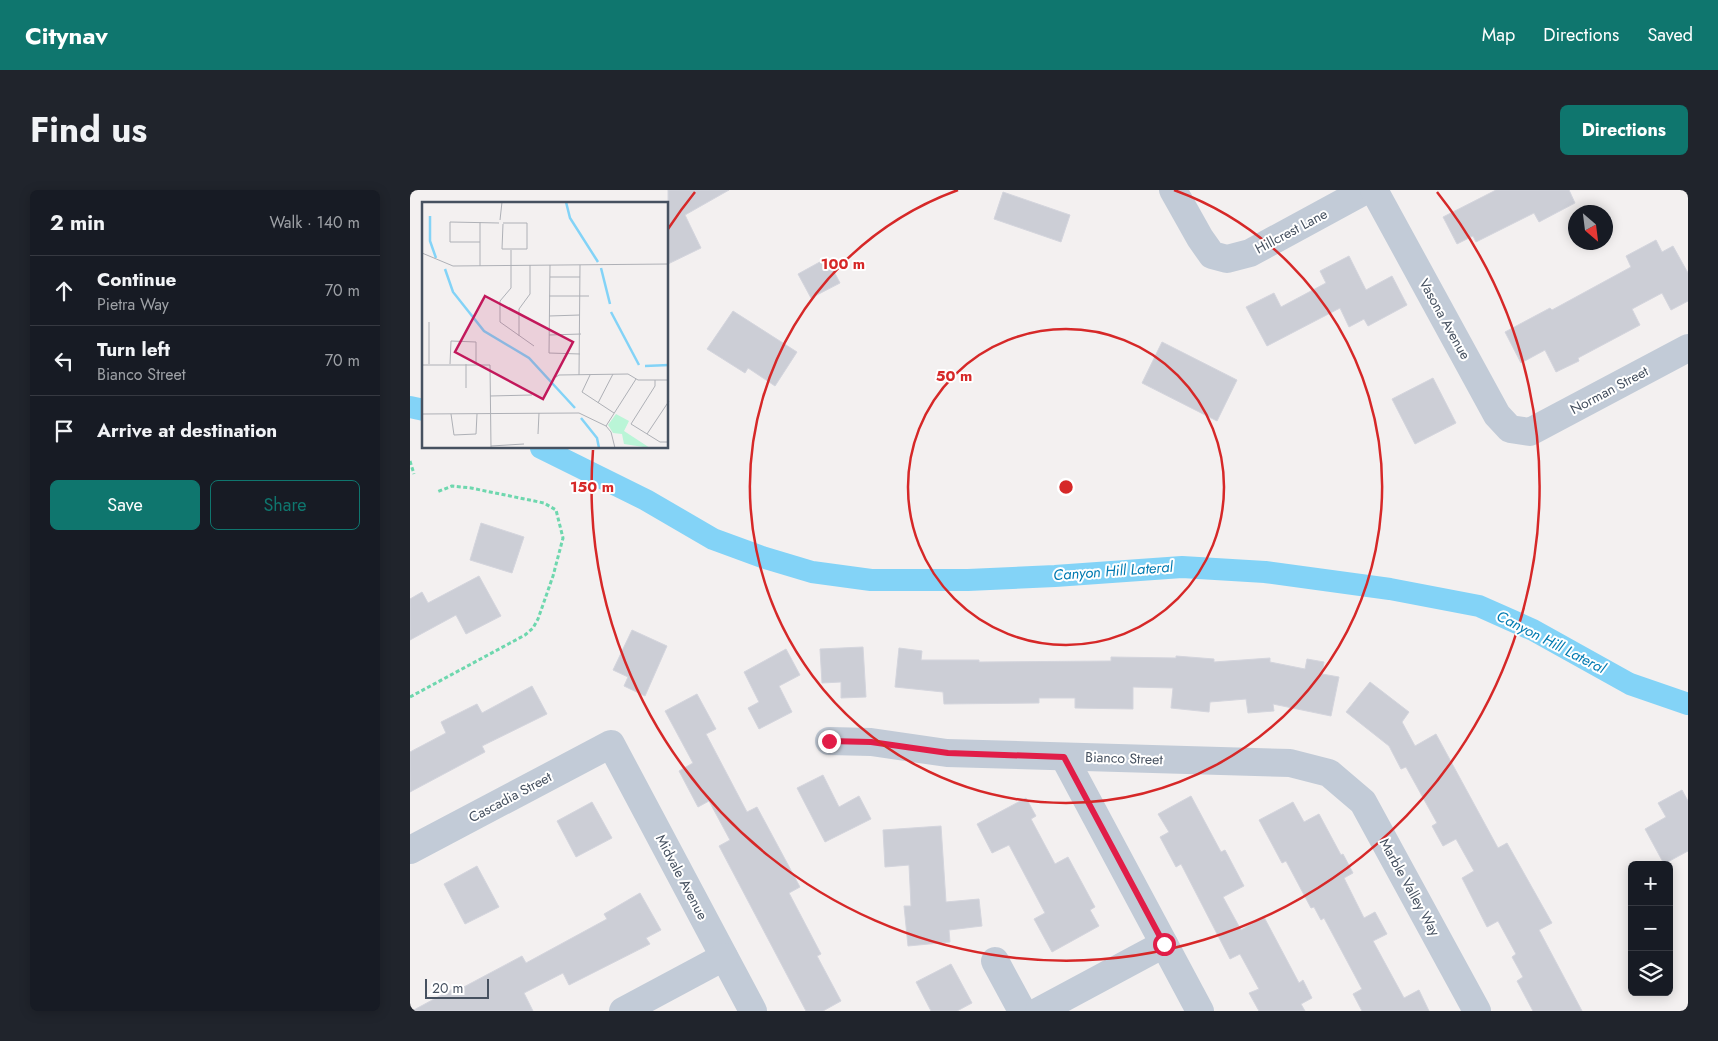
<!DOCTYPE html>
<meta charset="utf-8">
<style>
:root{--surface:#171b24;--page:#20242c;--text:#f1f3f6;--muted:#9ea1a6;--line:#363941;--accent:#0f766e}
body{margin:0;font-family:Jost,sans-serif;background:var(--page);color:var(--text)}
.controls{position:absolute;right:15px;bottom:15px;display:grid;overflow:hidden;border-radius:8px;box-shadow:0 2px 12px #0003}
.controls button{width:45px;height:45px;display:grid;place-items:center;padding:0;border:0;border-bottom:1px solid var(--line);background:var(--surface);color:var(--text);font:25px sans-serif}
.compass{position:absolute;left:1158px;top:15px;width:45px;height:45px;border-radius:50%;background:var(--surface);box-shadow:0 2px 12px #0003;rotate:152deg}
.scale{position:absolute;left:15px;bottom:12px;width:64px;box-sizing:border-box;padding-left:5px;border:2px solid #465160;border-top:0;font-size:14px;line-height:18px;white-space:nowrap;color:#465160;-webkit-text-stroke:4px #fff;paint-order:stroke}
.stop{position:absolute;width:15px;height:15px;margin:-11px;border:4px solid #e11d48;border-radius:50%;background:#fff}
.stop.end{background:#e11d48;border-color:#fff;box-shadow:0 1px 5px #0008}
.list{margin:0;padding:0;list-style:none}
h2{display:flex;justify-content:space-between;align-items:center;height:65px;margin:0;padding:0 20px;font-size:21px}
h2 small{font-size:16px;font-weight:400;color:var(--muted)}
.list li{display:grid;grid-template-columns:32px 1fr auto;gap:15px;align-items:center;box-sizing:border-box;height:70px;padding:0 20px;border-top:1px solid var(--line)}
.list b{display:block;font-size:19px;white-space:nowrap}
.list p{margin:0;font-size:16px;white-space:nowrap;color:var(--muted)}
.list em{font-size:16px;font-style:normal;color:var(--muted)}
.actions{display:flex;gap:10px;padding:15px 20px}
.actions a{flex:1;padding:11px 0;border:1px solid var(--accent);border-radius:8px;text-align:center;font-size:18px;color:var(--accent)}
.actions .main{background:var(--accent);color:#fff}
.icon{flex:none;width:28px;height:28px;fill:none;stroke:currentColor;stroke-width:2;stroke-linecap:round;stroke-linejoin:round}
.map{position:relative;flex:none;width:1278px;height:821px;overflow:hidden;border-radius:8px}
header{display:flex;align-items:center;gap:30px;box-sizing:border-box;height:70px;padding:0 25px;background:var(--accent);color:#fff}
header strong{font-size:24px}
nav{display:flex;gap:28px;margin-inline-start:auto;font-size:18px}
.intro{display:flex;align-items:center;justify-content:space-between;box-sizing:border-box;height:120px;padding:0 30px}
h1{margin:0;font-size:35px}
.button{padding:12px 22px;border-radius:8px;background:var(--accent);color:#fff;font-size:18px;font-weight:700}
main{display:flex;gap:30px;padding:0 30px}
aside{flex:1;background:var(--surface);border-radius:8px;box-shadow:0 2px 12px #0003}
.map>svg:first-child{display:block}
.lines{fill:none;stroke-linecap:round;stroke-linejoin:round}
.canal{stroke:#83d3f7;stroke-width:22}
.building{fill:#ccced6;stroke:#d4d5dd}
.path{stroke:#6ed7ae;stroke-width:3;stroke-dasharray:4 2.5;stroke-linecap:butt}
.minor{stroke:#c2cbd7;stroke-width:28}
.route{stroke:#e11d48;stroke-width:6}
.ring{fill:none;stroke:#d62828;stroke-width:2.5}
.labels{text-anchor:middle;stroke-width:4;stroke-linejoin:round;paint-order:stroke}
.street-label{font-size:14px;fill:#465160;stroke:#fff}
.water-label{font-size:15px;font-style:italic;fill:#017ab1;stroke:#fff}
.inset-river{fill:none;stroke:#83d3f7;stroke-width:2.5}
.inset-road{fill:none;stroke:#aeb0b6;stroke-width:1}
.view{fill:#c2185b;fill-opacity:0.15;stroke:#c2185b;stroke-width:2.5}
.inset-edge{fill:none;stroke:#465160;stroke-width:2.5}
.centre{fill:#d62828;stroke:#fff;stroke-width:2.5}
.ring-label{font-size:15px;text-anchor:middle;font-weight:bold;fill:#d62828;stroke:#fff;stroke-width:4;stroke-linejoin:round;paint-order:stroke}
</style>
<header>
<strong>Citynav</strong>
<nav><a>Map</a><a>Directions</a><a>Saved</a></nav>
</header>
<div class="intro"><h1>Find us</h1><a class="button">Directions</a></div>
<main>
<aside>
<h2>2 min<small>Walk · 140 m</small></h2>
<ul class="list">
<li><svg class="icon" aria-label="ahead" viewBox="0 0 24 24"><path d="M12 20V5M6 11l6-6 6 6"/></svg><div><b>Continue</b><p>Pietra Way</p></div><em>70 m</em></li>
<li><svg class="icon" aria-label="left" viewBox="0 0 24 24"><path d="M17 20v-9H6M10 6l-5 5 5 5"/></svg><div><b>Turn left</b><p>Bianco Street</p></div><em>70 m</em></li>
<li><svg class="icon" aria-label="arrive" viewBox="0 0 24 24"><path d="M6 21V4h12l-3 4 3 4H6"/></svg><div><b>Arrive at destination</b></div></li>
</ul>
<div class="actions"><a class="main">Save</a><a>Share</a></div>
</aside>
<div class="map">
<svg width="1278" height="821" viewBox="0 0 1278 821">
<rect width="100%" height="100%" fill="#f3f0f0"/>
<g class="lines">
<g class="canal">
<path d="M0,217l14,3"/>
<path d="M131,258l105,52 67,39 49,18 50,15 59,8h97l87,-4 127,-9 83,5 125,17 89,17 54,24 97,54 58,20"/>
</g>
</g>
<g class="building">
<path d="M258,0h61l-44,25 16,33 -33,16z"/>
<path d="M1086,0h73l6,13 -36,19 -5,-9 -58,29 -3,-6 -16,8 -14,-27z"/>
<path d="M593,2l67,23 -9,27 -67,-23z"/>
<path d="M1246,50l6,12 11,-6 15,27v28l-17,9 -9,-17 -30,16 8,16 -62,33 1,3 -23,11 -11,-22 -24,13 -16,-31 45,-24 2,2 79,-43 -5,-11z"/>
<path d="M939,66l17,34 26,-14 15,29 -39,21 -4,-7 -15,8 -9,-19 -73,38 -21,-39 28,-14 7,14 45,-24 -6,-12z"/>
<path d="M417,68l13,25 -29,15 -13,-24z"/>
<path d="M323,121l64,41 -22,34 -27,-18 -3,5 -38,-24z"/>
<path d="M752,152l75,38 -20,41 -75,-38z"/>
<path d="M1023,188l23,45 -41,21 -23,-45z"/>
<path d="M71,333l43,14 -12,36 -42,-13z"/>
<path d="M69,386l22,40 -35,18 -10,-19 -46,25v-41l12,-7 6,11z"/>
<path d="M222,440l35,16 -22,50 -21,-10 4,-9 -15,-7z"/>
<path d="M453,457l3,50 -25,1v-16l-19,1 -2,-34z"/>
<path d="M489,458l23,3 -1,9h58v2l132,-1v-4l65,1v-2l38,3v3l56,-4v4l35,7 2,-10 17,3 -2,12 17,3 -8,39 -58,-12 1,7 -26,2 -2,-14 -36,3 -1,10 -38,-4 2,-20 -40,-1v22l-58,-1v-10h-36v5l-95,1 -1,-12 -48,-5z"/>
<path d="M376,459l14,26 -21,11 13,26 -33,17 -11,-21 11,-6 -15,-30z"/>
<path d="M960,492l39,30 -7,10 13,24 21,-12 62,114 9,-5 45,80 -13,7 43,81h-49l-16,-30 6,-4 -11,-20 4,-3 -18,-33 -11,6 -25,-49 12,-7 -18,-32 -13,7 -11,-20 5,-3 -31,-56 -5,2 -12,-23 -43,-34z"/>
<path d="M122,496l15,28 -65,32 3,6 -75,40v-40l36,-19 -5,-11 36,-18 5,9z"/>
<path d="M287,504l19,35 -10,5 41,78 10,-5 43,80 -11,6 32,61 -4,2 24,45 -18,10h-17l-87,-165 11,-6 -21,-39 -11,6 -19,-36 14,-8 -28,-52z"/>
<path d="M413,585l16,32 20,-11 12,23 -46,23 -28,-54z"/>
<path d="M1272,600l6,11v50l-24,13 -19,-35 21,-12 -8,-14z"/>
<path d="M781,606l30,56 4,-2 19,36 -21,11 18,33 23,-13 35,66 4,-3 9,18 -11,6 4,7h-46l-10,-18 10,-4 -19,-35 -10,5 -49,-95 -5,3 -16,-30 9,-5 -11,-18z"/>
<path d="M616,608l10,18 -5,3 24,45 13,-7 27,50 -5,3 9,16 -47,26 -18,-33 11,-6 -36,-68 -17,8 -15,-29z"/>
<path d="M182,612l20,36 -36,19 -19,-36z"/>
<path d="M883,612l11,20 15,-8 22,41 2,-1 10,19 -9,5 20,40 11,-6 12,22 -14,7 31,57 15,-8 10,21h-67l-9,-17 9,-5 -38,-71 -3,2 -7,-13 -3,1 -25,-47 -4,2 -23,-43z"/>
<path d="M531,636l5,76 33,-3 3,27 -33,4 1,12 -42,4 -4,-40h7l-2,-41 -24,2 -2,-37z"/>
<path d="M67,676l22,41 -34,17 -21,-40z"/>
<path d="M230,703l21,37 -15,8 4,6 -81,41 -6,-12 -39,20 9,18h-121l46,-25 2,3 62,-33 4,7 81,-44 -3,-5z"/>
<path d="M541,774l21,39 -15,8h-26l-15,-29z"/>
</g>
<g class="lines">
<g class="path">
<path d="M0,271l4,13"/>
<path d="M0,507l115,-62 8,-7 5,-9 15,-43 10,-38 -7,-28 -12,-7 -73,-15 -19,-2 -15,6"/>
</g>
<g class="minor">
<path d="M763,0l27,48 12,17 15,4 23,-6 116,-63"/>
<path d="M964,0l123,225 13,14 20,3 158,-84"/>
<path d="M419,551l42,1 76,11 343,10 39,10 34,29 114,209"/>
<path d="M654,567l136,254"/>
<path d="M0,660l201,-106 142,267"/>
<path d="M585,771l27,50"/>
<path d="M213,821l101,-54"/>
<path d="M629,821l125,-67"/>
</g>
</g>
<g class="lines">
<path class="route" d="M419,551l42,1 77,11 116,4 100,187"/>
</g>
<g class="ring">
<circle cx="656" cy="297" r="158"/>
<path d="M764 0A316 316 0 1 1 548 0"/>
<path d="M258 39A474 474 0 0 1 285 2M1027 2A474 474 0 1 1 183 260"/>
</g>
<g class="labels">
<g class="street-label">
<text transform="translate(881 41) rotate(-28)" y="5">Hillcrest Lane</text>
<text transform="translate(1035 129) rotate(61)" y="5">Vasona Avenue</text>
<text transform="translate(1199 200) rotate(-28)" y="5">Norman Street</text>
<text transform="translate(714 568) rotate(2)" y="5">Bianco Street</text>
<text transform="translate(100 607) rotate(-28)" y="5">Cascadia Street</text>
<text transform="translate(272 687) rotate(62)" y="5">Midvale Avenue</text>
<text transform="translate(1000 697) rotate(61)" y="5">Marble Valley Way</text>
</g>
<g class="water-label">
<text transform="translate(703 381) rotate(-4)" y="5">Canyon Hill Lateral</text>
<text transform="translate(1141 452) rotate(27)" y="5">Canyon Hill Lateral</text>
</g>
</g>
<g transform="translate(12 12)">
<rect width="246" height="246" fill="#f3f0f0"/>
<path d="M194,212l13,7 -5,10 26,17 -26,-4 -2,-10 -9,-1 -5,-8z" fill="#baf5d7"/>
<path class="inset-river" d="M144,0l4,16 28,44M8,14v25l6,17M179,66l9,36M23,67l8,23 31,39 45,27 46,50M189,110l28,53M223,164l24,-1M159,216l16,20 2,10"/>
<path class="inset-road" d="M78,18l2,-18M58,20v44M81,22l-1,25h25v-26h-24M58,40h-30v-20l49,1M89,48v38l-11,13v21l34,24M0,51l31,13 216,-2M128,63l-1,88 31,1M128,75h30M127,94h40M127,114l31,-1M127,133l32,-1M97,134v-27l11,-15v-29M7,162v-42M28,162l1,-23 25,1v22M44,162v24M0,163h68l1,83M157,173l1,-110M168,173l-8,17 32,21M134,175l3,-2 69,-1 10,6h31M233,178v6l-24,38 29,18h9M68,194l42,-1M176,201l15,-29M0,212l157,-1 27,13 5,6 4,16M29,212l3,21 22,-1 1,-20M184,224l30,-47M116,232l1,-21M225,232l22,-33M69,244l33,-2"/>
<path class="view" d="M63,94l88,46 -30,57 -88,-47z"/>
<rect width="246" height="246" class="inset-edge"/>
</g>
<circle cx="656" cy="297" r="8" class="centre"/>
<g class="ring-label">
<text x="433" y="79">100 m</text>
<text x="544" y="191">50 m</text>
<text x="182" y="302">150 m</text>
</g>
</svg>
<div class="controls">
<button>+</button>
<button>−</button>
<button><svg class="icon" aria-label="layers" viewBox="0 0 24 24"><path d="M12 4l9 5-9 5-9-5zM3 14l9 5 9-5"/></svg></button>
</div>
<svg class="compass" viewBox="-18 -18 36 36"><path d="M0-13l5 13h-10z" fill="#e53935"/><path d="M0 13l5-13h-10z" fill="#9ea1a6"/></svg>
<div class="scale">20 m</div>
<div class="stop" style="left:754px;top:754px"></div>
<div class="stop end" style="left:419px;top:551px"></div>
</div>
</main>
